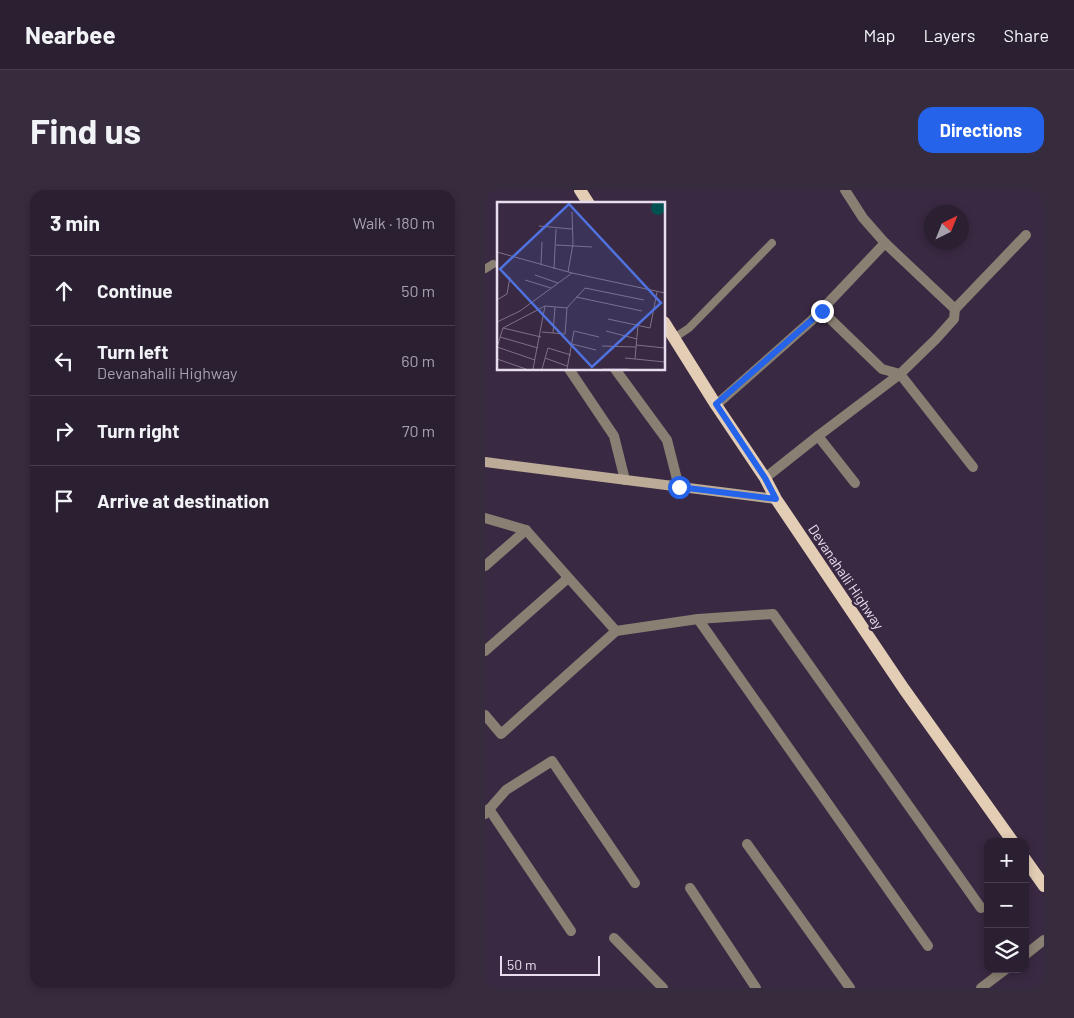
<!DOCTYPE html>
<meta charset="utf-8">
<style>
:root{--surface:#2b1f32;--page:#372c3e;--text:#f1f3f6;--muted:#a6a2ac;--line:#473d4d;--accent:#2563eb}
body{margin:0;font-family:Barlow,sans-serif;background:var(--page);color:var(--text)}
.controls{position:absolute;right:15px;bottom:15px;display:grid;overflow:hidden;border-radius:10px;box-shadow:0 2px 8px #0003}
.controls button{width:45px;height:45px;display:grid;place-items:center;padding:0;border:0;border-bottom:1px solid var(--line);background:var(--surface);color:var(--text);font:25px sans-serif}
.compass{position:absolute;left:439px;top:15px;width:45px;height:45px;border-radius:50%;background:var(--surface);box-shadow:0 2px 8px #0003;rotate:43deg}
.scale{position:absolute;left:15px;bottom:12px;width:100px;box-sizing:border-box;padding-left:5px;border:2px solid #e7ddee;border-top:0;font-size:14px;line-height:18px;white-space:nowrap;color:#e7ddee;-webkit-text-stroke:4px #392942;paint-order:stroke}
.stop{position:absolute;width:15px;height:15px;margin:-11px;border:4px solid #2563eb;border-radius:50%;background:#fff}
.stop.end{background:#2563eb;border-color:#fff;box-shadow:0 1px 5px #0008}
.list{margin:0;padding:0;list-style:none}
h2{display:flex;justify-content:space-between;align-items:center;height:65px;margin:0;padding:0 20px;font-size:21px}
h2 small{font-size:16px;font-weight:400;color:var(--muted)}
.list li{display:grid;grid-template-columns:32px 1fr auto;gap:15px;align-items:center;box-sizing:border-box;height:70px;padding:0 20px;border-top:1px solid var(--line)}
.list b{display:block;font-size:19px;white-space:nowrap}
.list p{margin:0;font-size:16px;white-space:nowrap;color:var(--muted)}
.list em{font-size:16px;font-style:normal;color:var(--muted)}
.icon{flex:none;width:28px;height:28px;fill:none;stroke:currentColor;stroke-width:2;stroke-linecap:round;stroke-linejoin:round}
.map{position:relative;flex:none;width:559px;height:798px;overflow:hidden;border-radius:15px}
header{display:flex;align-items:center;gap:30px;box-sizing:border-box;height:70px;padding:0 25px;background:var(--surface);border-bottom:1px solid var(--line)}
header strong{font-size:24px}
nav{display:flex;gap:28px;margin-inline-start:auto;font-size:18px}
.intro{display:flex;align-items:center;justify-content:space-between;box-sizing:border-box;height:120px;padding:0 30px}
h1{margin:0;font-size:35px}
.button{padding:12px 22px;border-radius:15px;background:var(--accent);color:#fff;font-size:18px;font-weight:700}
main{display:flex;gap:30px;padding:0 30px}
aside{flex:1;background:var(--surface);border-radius:15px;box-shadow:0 2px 8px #0003}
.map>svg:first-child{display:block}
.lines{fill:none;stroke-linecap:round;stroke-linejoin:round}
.lane{stroke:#897f72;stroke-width:8}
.street{stroke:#897f72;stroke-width:10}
.secondary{stroke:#bcab97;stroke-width:10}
.primary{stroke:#e3cdb4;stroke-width:12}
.route{stroke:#2563eb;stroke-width:6}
.labels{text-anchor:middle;stroke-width:4.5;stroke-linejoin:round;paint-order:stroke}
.street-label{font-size:14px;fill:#e7ddee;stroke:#392942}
.inset-road{fill:none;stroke:#7f7187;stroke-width:1}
.view{fill:#5072de;fill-opacity:0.15;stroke:#5072de;stroke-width:2.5}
.inset-edge{fill:none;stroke:#e7ddee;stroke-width:2.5}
</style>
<header>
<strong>Nearbee</strong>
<nav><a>Map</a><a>Layers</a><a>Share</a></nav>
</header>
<div class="intro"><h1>Find us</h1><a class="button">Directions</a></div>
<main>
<aside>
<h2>3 min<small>Walk · 180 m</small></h2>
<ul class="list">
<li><svg class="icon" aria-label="ahead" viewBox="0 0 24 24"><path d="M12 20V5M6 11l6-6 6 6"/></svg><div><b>Continue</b></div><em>50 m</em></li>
<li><svg class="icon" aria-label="left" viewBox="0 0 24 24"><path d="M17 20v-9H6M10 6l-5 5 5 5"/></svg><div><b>Turn left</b><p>Devanahalli Highway</p></div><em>60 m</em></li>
<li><svg class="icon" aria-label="right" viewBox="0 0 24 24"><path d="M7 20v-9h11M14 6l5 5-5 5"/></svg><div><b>Turn right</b></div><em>70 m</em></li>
<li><svg class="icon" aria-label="arrive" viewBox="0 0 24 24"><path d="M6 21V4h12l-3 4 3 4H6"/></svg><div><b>Arrive at destination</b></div></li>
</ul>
</aside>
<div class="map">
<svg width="559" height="798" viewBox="0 0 559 798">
<rect width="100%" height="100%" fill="#392942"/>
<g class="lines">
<g class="lane">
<path d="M0,79l8,-5"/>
<path d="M189,148l15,-10 83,-85"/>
</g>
<g class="street">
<path d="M360,0l18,28 22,25 70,66"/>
<path d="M337,121l60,58 18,5 73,93"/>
<path d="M84,179l45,67 11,44"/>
<path d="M130,179l52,71 12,47"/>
<path d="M231,215l95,-84 74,-78"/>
<path d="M333,246l37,47"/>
<path d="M280,288l53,-42 82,-62 36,-35 18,-20 1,-10 71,-74"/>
<path d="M0,328l41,12 90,101"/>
<path d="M0,376l41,-36"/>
<path d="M213,429l230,327"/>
<path d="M0,461l83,-73"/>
<path d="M0,525l16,19 115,-103 82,-12 75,-5 208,294"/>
<path d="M4,619l82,122"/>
<path d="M0,624l21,-24 46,-29 83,122"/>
<path d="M262,654l103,144"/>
<path d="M205,698l66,100"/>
<path d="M129,748l49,50"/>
<path d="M540,765l19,-15"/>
<path d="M496,798l25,-19"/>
</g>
<path class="secondary" d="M0,272l291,37"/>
<g class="primary">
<path d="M95,0l9,14"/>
<path d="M179,132l52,83 49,73 11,21 128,190 109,153"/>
<path d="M540,669l19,27"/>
</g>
</g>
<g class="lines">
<path class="route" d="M194,297l97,12 -11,-21 -49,-74 106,-93"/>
</g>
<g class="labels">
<g class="street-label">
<text transform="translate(361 387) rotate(56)" y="5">Devanahalli Highway</text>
</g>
</g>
<g transform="translate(12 12)">
<rect width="168" height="168" fill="#392942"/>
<path d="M154 6a7 7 0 1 1 14 0a7 7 0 1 1-14 0Z" fill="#025152"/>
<path class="inset-road" d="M42,24l33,3M59,43l36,2M0,50l75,21 93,20M44,63l1,-23M57,67l2,-40M71,70l5,-28 -1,-32M38,73l23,8M28,78l26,8M79,95l66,14M0,98l10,-6 3,-17M111,117l42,9 7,-36M0,120l23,-11 52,-38M6,126l38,9M109,129l31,8M45,130l23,2 2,-26 18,-20 59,12M56,131l2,-26M3,135l38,11M75,142l24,6M139,143l29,3M105,144l34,1M0,145l6,-19 42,-22 22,2M0,145l38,13M48,156l22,8M128,156l40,4M0,157l29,10M138,157l3,-34M36,167l12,-63M45,167l6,-21 23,7M70,167l7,-38 25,6M105,167h27"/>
<path class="view" d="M72,2l92,99 -69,64 -92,-98z"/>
<rect width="168" height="168" class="inset-edge"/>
</g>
</svg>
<div class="controls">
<button>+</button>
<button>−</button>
<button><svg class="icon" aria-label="layers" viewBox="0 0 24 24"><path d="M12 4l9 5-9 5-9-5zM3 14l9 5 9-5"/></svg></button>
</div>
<svg class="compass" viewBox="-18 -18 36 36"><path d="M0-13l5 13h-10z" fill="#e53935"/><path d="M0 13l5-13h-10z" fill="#a6a2ac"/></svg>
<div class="scale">50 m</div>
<div class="stop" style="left:194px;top:297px"></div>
<div class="stop end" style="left:337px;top:121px"></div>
</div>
</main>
